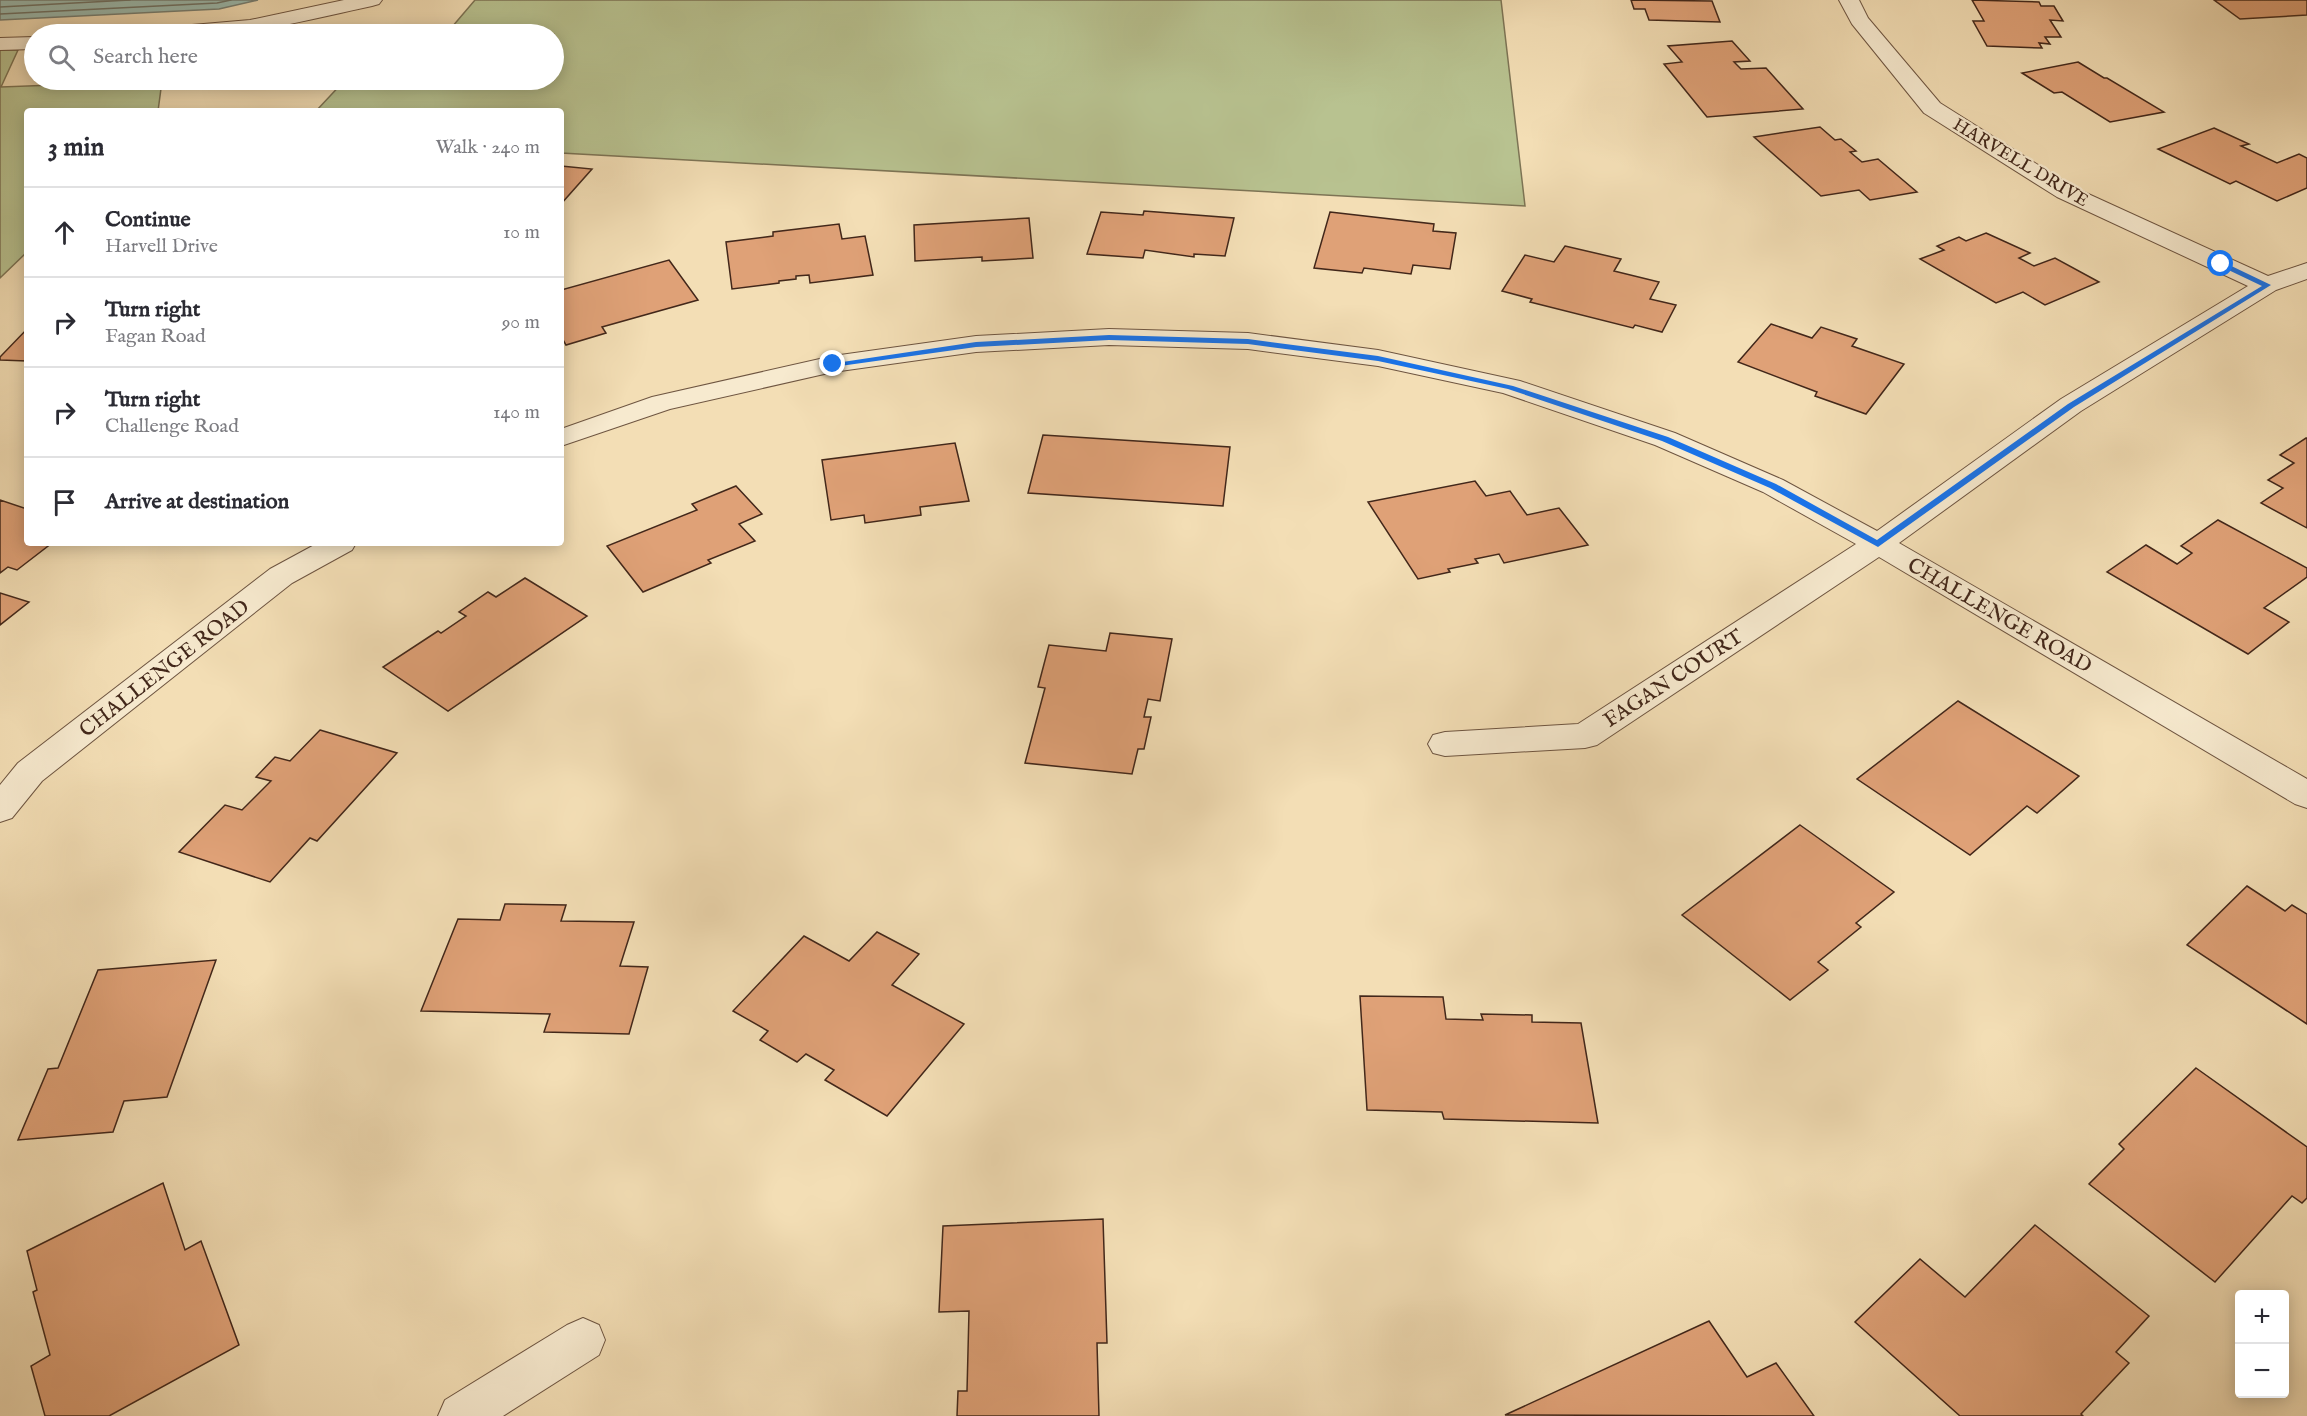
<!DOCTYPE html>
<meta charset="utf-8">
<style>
:root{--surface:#fff;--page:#f2f2f3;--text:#2b2b33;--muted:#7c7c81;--line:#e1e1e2}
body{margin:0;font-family:"IM FELL English",serif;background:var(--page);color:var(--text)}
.controls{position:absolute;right:18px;bottom:18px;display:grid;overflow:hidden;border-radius:6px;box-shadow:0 3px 15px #0003}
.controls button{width:54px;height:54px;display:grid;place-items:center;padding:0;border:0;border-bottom:2px solid var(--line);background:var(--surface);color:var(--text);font:30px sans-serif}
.stop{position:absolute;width:18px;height:18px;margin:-14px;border:4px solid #1a73e8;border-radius:50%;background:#fff}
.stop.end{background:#1a73e8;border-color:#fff;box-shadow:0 2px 6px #0008}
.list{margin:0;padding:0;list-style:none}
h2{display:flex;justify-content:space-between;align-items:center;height:78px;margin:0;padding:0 24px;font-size:26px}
h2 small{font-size:20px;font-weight:400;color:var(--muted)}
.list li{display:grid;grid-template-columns:39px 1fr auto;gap:18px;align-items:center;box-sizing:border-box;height:90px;padding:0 24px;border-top:2px solid var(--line)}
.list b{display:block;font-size:22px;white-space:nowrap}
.list p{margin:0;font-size:20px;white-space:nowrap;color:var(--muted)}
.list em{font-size:20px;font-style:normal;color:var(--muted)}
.icon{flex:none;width:33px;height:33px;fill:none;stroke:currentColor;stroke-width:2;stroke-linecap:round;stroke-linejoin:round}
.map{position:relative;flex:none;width:2307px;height:1416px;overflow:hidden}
.search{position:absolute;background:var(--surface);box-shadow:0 3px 15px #0003;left:24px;top:24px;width:540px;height:66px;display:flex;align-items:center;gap:15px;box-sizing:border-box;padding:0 21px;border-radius:33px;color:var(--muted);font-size:22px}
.panel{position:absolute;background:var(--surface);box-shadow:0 3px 15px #0003;left:24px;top:108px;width:540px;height:438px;border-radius:6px}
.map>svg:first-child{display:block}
.green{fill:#b8c290;stroke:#7d7455;stroke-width:1.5}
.water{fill:#9bbcb1;stroke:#778075;stroke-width:1.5}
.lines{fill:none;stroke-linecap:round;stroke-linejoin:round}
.shore{stroke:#6e7266;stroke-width:1.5}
.building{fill:#dfa177;stroke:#42271a;stroke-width:1.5}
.street-casing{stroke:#6e5541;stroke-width:2}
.street{fill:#f7eacf;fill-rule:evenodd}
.route{fill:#1a73e8}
.labels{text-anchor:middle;stroke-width:4.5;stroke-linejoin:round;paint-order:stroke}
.far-street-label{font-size:18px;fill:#42271a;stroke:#f7eacf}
.street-label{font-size:21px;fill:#42271a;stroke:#f7eacf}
</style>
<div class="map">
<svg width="2307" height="1416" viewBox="0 0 2307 1416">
<rect width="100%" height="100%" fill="#f3deb5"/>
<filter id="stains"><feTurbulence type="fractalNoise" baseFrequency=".00333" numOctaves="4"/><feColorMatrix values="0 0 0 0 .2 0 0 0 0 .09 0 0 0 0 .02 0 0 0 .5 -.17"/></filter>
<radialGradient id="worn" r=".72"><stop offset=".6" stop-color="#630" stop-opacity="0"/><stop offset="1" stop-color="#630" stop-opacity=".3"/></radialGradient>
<g class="green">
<path d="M475,0h1026l24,206 -964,-53v-42h-245l29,-31h209v-46h-108z"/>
<path d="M0,50h18l-17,37 161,-6 -4,30h-131v141l-27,26z"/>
</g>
<path class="water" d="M0,0h258l-39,9 -219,11z"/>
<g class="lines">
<g class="shore">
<path d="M0,7l130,-7"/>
<path d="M0,14l217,-11 14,-3"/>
</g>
</g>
<g class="building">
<path d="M1631,0l81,1 8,21 -71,-2 -4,-11h-11z"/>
<path d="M1972,0l67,2 2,4h13l9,15 -13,-1 11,17h-16l5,7 -11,-1 3,5 -55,-2 -14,-25h11z"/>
<path d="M2214,0h93v15l-67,4z"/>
<path d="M1732,41l18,20 -16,1 7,7 25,-1 37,41 -96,8 -43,-53 18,-2 -14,-16z"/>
<path d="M2078,62l26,16h3l57,34 -54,10 -48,-30 -8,1 -32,-20z"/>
<path d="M1820,127l15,13 6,-1 15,12 -6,1 12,10 16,-3 39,33 -47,8 -11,-10 -38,6 -67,-59z"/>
<path d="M2214,128l35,16 -8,2 36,17 22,-9 8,4v30l-30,13 -41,-20 -6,3 -72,-35z"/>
<path d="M561,166l31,3 -31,35z"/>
<path d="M1144,211l90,7 -9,38 -31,-2v3l-49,-7 -2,8 -56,-4 14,-42 42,3z"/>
<path d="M1330,212l104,12 -1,7 23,2 -6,36 -37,-4 -2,9 -47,-6 -2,5 -48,-5z"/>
<path d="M1029,218l4,40 -51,3v-4l-67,4 -1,-36z"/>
<path d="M839,224l3,15 23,-3 8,39 -63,8 -1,-8 -13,1v3l-17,2v2l-47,6 -6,-47 47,-6v-4z"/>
<path d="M1986,233l44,20 -11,5 15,8 21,-8 44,24 -54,23 -22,-13 -27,11 -76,-44 24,-9 -7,-4 22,-9 7,4z"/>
<path d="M1565,246l56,13 -7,12 45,11 -9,17 26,6 -14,27 -27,-7 -2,3 -103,-26 2,-3 -30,-8 23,-36 29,7z"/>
<path d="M669,260l29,40 -96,27 4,6 -40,12 -5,-9v-46z"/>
<path d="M1771,324l41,14 9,-11 36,12 -5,7 52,18 -38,50 -51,-18 2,-4 -79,-30z"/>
<path d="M27,329v32l-27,-1v-3z"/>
<path d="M1043,435l187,12 -7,59 -195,-13z"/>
<path d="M2306,438h1v90l-46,-25 22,-15 -15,-8 26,-17 -14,-8z"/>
<path d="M955,443l14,58 -49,6 1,8 -56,8 -1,-8 -33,5 -9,-60z"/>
<path d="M1475,481l11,15 24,-5 17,24 32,-7 29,37 -84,18 -5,-9 -24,5 3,4 -30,6 2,3 -32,7 -50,-77z"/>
<path d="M736,486l26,28 -23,10 16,17 -47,19 3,3 -68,29 -36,-46 90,-36 -5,-6z"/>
<path d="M0,500l27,9v34h25l-35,27 -9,-3 -8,6z"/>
<path d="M2218,520l89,48v9l-43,31 25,14 -41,32 -141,-82 39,-27 31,19 15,-11 -11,-7z"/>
<path d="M525,578l62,38 -139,95 -65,-44 55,-36 3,2 25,-17 -7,-4 29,-20 8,5z"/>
<path d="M0,593l29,9 -29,23z"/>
<path d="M1110,633l62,6 -12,62 -12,-2 -4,18h7l-7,32h-6l-6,25 -107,-11 20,-75 -7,-1 11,-42 57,6z"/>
<path d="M1958,701l121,75 -42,37 -10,-7 -57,49 -113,-76z"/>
<path d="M320,730l77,23 -80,88 -7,-3 -40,44 -91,-30 46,-47 17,5 29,-29 -15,-4 19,-20 15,4z"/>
<path d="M1800,825l94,67 -38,31 5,4 -43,35 10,8 -38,30 -108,-85z"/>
<path d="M2247,886l38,25 7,-6 15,9v110l-120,-79z"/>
<path d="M505,904l61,1 -5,16 73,1 -14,44 28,1 -19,67 -85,-2 6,-18 -129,-3 37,-92 42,1z"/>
<path d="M877,932l42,22 -27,31 72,39 -77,92 -62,-36 9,-10 -28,-16 -9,8 -37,-22 8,-9 -35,-20 71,-75 45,25z"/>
<path d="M216,960l-49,137 -43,4 -11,31 -95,8 30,-71 10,-1 40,-98z"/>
<path d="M1360,996l83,1 3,22 37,1 -2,-6 51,1v7l49,1 17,100 -154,-4 -2,-7 -75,-2z"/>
<path d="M2196,1068l111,79v51l-5,5 -10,-7 -77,86 -126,-98 35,-35 -5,-5z"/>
<path d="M163,1183l22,67 16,-9 38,104 -130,71h-64l-14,-50 19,-11 -17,-63 4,-2 -10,-39z"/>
<path d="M1103,1219l4,124h-10l2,73h-142l1,-25h9l2,-80 -30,1 4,-86z"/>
<path d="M2035,1225l114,91 -33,36 13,11 -48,51 2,2h-123l-105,-94 65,-63 45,38z"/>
<path d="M1709,1321l38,56 29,-14 38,53 -309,-1z"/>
</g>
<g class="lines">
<defs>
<g id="street">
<path d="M344,0h38l-3,4 -7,2c-74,16 -149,37 -225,28l3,-4 7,-2 93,-8z"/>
<path d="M1839,0h20l9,18 72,85 133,84 195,89 39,-13v16l-31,11 -195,121 -182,132 408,236v29l-12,-4 -416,-247 -282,188 -12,3 -140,8 -12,-3 -5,-9 5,-9 12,-3 133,-8 278,-180 -93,-52 -108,-47 -152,-52 -125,-27 -130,-17 -139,-4 -133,7 -143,20 -163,37 -109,37v-17l91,-32 181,-41 143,-20 133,-7 139,4 130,17 142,31 155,52 108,47 94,51 184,-132 187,-113 -191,-89 -133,-84 -72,-89z"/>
<path d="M34,37v12l-34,1v-12z"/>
<path d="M318,543h38l-4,7 -60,33 -250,198 -30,37 -12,4v-37l18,-22 252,-194z"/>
<path d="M583,1318l16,7 6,15 -6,15 -96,61h-65l7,-16 122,-75z"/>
</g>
</defs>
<use href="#street" class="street-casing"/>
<use href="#street" class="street"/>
</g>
<path class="route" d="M2218,262h5l48,23 -197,122 -196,140 -108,-59 -108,-47 -154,-52 -130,-28 -130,-17 -139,-4 -133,7 -143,20 -4,-3 147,-22 133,-7 139,4 130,17 135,30 155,51 108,47 101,56 191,-136 194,-118 -44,-21z"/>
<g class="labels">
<g class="far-street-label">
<text transform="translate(2021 162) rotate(31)" y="6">HARVELL DRIVE</text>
</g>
<g class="street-label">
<text transform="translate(2000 615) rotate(30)" y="7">CHALLENGE ROAD</text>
<text transform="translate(164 668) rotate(-38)" y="7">CHALLENGE ROAD</text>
<text transform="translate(1673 678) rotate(-33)" y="7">FAGAN COURT</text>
</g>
</g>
<rect width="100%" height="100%" filter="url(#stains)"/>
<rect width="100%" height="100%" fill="url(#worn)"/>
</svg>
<div class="controls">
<button>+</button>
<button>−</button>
</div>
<div class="stop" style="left:2221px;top:264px"></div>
<div class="stop end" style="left:833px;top:364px"></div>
<div class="search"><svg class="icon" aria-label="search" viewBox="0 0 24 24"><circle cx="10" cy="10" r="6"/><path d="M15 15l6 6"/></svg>Search here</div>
<section class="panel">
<h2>3 min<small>Walk · 240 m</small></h2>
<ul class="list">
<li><svg class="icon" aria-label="ahead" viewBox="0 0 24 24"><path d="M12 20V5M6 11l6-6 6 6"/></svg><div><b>Continue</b><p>Harvell Drive</p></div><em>10 m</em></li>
<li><svg class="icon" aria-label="right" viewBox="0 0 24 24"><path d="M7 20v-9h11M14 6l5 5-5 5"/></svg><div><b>Turn right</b><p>Fagan Road</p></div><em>90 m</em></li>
<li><svg class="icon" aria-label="right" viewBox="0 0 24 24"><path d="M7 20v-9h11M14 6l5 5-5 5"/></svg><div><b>Turn right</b><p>Challenge Road</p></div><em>140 m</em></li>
<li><svg class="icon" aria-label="arrive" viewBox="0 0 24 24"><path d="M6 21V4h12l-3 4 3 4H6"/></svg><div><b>Arrive at destination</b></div></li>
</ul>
</section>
</div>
